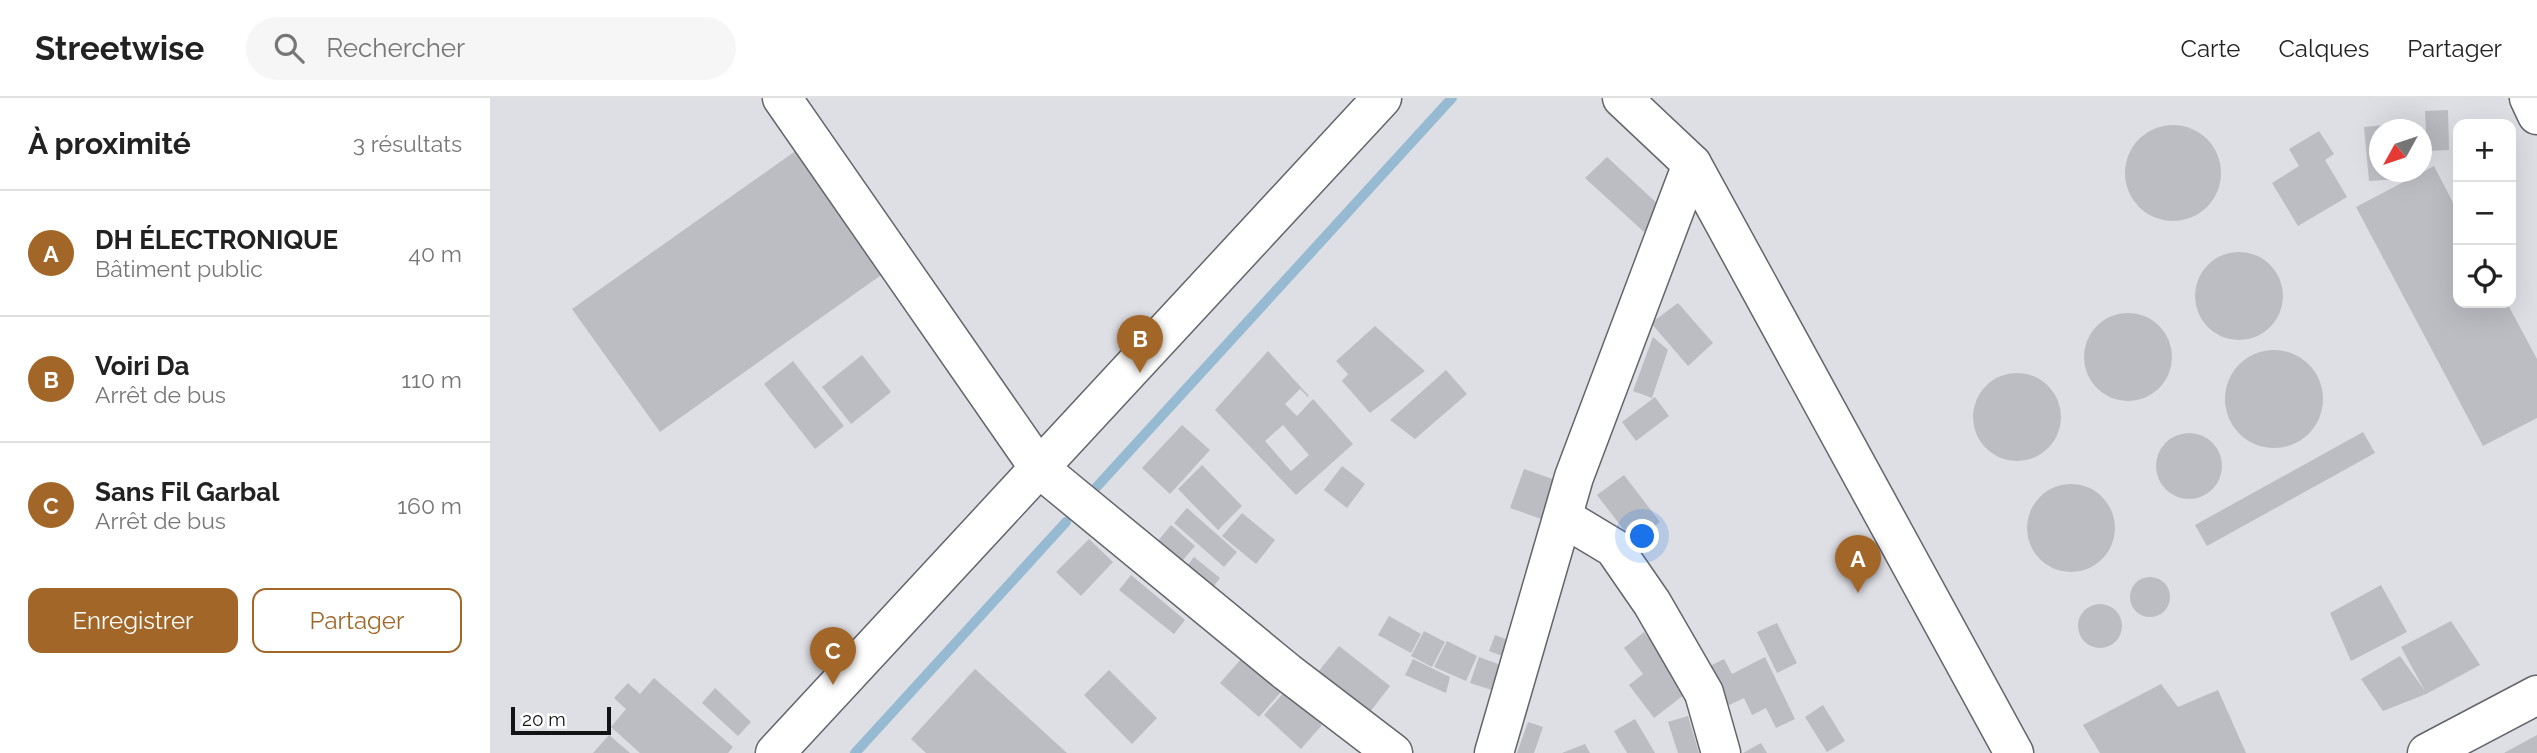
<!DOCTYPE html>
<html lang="fr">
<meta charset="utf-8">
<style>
:root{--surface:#fff;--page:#f6f6f6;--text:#222;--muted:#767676;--line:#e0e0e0;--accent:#a26728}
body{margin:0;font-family:Raleway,sans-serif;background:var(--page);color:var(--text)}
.controls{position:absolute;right:21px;top:21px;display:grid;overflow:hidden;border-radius:14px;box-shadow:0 7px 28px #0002}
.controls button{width:63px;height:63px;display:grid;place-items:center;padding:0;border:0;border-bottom:2px solid var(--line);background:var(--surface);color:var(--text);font:35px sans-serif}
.compass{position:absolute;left:1879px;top:21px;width:63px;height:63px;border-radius:50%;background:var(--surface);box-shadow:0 7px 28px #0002;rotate:230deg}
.scale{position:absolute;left:21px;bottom:18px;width:100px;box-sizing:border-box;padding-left:7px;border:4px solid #121315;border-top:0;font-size:19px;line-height:24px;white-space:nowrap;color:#121315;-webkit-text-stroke:5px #fff;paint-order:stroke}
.you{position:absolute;left:1153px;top:439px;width:24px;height:24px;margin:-18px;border:5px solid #fff;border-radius:50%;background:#1a73e8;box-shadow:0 0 0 10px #1a73e833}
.badge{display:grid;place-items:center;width:46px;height:46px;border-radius:50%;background:var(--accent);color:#fff;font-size:23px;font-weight:700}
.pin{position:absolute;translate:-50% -58px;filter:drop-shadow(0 2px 4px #0008)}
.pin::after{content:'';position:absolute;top:37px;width:24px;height:21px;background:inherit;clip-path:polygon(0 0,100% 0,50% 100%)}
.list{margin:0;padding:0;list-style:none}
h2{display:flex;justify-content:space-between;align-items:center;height:91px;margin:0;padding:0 28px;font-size:30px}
h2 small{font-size:23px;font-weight:400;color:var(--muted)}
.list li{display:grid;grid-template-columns:46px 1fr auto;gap:21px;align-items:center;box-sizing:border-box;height:126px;padding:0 28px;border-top:2px solid var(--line)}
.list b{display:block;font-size:26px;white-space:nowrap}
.list p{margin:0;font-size:23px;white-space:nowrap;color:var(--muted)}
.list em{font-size:23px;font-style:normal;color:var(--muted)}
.actions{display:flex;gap:14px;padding:21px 28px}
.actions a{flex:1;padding:16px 0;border:2px solid var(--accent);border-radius:14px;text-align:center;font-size:24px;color:var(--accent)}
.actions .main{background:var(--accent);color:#fff}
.icon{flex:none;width:38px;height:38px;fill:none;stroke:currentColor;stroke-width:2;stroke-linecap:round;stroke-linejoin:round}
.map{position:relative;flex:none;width:2047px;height:655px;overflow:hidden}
header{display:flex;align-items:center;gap:42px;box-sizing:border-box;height:98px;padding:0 35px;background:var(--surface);border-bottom:2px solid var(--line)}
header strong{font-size:33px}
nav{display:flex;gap:38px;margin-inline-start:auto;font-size:24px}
.search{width:490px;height:63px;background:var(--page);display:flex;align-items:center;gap:18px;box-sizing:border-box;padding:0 24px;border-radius:38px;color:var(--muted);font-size:26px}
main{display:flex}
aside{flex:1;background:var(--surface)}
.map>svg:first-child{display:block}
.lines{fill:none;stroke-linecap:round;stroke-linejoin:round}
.stream{stroke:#96bad2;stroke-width:10}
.building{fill:#bbbdc3;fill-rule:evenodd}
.minor-casing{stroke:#63656a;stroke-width:41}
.minor{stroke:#fff;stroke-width:38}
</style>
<header>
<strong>Streetwise</strong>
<div class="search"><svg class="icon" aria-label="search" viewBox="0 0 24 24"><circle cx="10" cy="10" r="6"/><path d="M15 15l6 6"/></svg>Rechercher</div>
<nav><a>Carte</a><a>Calques</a><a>Partager</a></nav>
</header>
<main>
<aside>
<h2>À proximité<small>3 résultats</small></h2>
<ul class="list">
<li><span class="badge">A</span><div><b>DH ÉLECTRONIQUE</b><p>Bâtiment public</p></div><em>40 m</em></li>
<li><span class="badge">B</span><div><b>Voiri Da</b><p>Arrêt de bus</p></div><em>110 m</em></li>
<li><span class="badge">C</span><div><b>Sans Fil Garbal</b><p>Arrêt de bus</p></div><em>160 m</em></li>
</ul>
<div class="actions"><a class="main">Enregistrer</a><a>Partager</a></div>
</aside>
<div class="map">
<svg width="2047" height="655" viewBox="0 0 2047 655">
<rect width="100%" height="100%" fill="#dddfe5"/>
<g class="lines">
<g class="stream">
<path d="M602,394l360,-394"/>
<path d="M365,655l211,-231"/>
</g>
</g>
<g class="building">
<path d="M1958,12l1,40 -22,1 -2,-40z"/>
<path d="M1905,26v6h-15v42h19l1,7 -31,2 -5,-54z"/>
<circle cx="1683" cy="75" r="48"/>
<path d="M1829,33l15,23 -9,6 22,37 -49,29 -26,-43 27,-17 -10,-17z"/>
<path d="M307,52l87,123 -224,159 -88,-123z"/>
<path d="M1117,59l55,51 -18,24 -59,-54z"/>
<path d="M1944,68l24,46v91h49l30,56v59l-54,28 -127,-239z"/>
<circle cx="1749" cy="198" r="44"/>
<path d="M1188,205l35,40 -25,23 -37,-43z"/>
<circle cx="1638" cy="259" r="44"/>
<path d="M885,228l50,45 -55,42 -28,-32 6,-7 -12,-13z"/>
<path d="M1163,239l15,13 -16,48 -19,-7z"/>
<circle cx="1784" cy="301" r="49"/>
<path d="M778,253l41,45 -1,1 -8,-8 -15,15 12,12 16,-17 40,45 -57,51 -81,-85zM793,327l26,30 -18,16 -26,-30z"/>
<path d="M372,257l29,37 -40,32 -29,-37z"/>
<path d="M303,263l51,65 -29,23 -51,-65z"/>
<path d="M956,272l21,24 -52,45 -25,-19z"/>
<circle cx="1527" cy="319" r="44"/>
<path d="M1165,299l14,19 -33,25 -14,-19z"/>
<path d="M692,327l28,25 -40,44 -28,-26z"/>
<path d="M1873,334l12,21 -168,93 -12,-21z"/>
<circle cx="1699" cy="368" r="33"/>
<path d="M712,367l40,41 -24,24 -40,-41z"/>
<path d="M852,368l23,18 -18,24 -23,-18z"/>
<path d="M1034,371l40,14 -14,39 -40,-14z"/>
<path d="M1134,377l36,47 -26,21 -37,-48z"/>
<circle cx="1581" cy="430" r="44"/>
<path d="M697,410l50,44 -13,15 -50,-44z"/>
<path d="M752,415l33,27 -19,24 -34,-28z"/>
<path d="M681,427l24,21 -18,21 -24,-20z"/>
<path d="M599,441l24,23 -32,34 -25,-24z"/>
<path d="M704,459l26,21 -10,13 -26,-21z"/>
<path d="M641,477l54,45 -11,14 -55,-44z"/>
<circle cx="1660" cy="499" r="20"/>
<path d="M1891,487l26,47 -56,29 -21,-48z"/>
<circle cx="1610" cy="528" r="22"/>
<path d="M899,518l32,18 -10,19 -33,-18z"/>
<path d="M1961,523l29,44 -54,29 -43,17 -22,-32 39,-23 25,35 -24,-44z"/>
<path d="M1287,525l20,40 -20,10 -20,-41z"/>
<path d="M934,533l21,11 -13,25 -21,-11z"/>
<path d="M1154,534l45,59 -35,27 -25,-33 14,-11 -19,-26z"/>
<path d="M1005,537l16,6 -6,16 -16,-6z"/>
<path d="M957,543l30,15 -11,25 -32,-14z"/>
<path d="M849,548l51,40 -20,26 -52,-40z"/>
<path d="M989,559l27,10 -8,25 -28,-9z"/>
<path d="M1275,559l30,62 -19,9 -10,-20 -14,7 -8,-17 -19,9 -19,-39 18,-9 8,15z"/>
<path d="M751,561l40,33 -22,25 -39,-34z"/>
<path d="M923,561l37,18 -4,16 -41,-18z"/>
<path d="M485,571l92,84h-141l-15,-14z"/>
<path d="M619,572l48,48 -25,26 -48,-49z"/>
<path d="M164,580l79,69 -5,6h-88l-29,-26 15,-18 -12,-11 14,-15 12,11z"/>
<path d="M1671,586l17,23 40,-17 28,63h-146l-17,-28z"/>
<path d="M225,590l36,34 -13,14 -36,-33z"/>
<path d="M795,593l37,34 -21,24 -37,-34z"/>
<path d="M1333,607l22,36 -18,11 -22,-35z"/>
<path d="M1198,618l11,37h-21l-10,-31z"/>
<path d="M1145,621l20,34h-28l-13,-22z"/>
<path d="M1038,624l15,5 -9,26h-17z"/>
<path d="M119,637l21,18h-37z"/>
<path d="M2047,637v18h-33z"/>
<path d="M1271,645l6,10h-24z"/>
<path d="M1095,646l5,9h-28z"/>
</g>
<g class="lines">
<defs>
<g id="minor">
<path d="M292,0l257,370 248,204 106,81"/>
<path d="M1132,0l70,66 322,589"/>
<path d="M2039,0l8,17"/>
<path d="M1074,420l50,30 38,55 52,90 17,60"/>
<path d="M285,655l607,-655"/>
<path d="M1004,655l80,-276 118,-313"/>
<path d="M1937,655l110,-58"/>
</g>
</defs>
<use href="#minor" class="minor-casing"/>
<use href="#minor" class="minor"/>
</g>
</svg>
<div class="controls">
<button>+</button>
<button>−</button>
<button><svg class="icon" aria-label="locate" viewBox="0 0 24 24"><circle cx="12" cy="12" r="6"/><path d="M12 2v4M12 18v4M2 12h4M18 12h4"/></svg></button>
</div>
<svg class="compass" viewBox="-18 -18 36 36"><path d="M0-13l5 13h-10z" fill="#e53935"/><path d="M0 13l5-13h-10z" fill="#767676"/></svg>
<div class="scale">20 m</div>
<div class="you"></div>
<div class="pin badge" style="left:1368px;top:495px">A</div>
<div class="pin badge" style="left:650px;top:275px">B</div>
<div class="pin badge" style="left:343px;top:587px">C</div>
</div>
</main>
